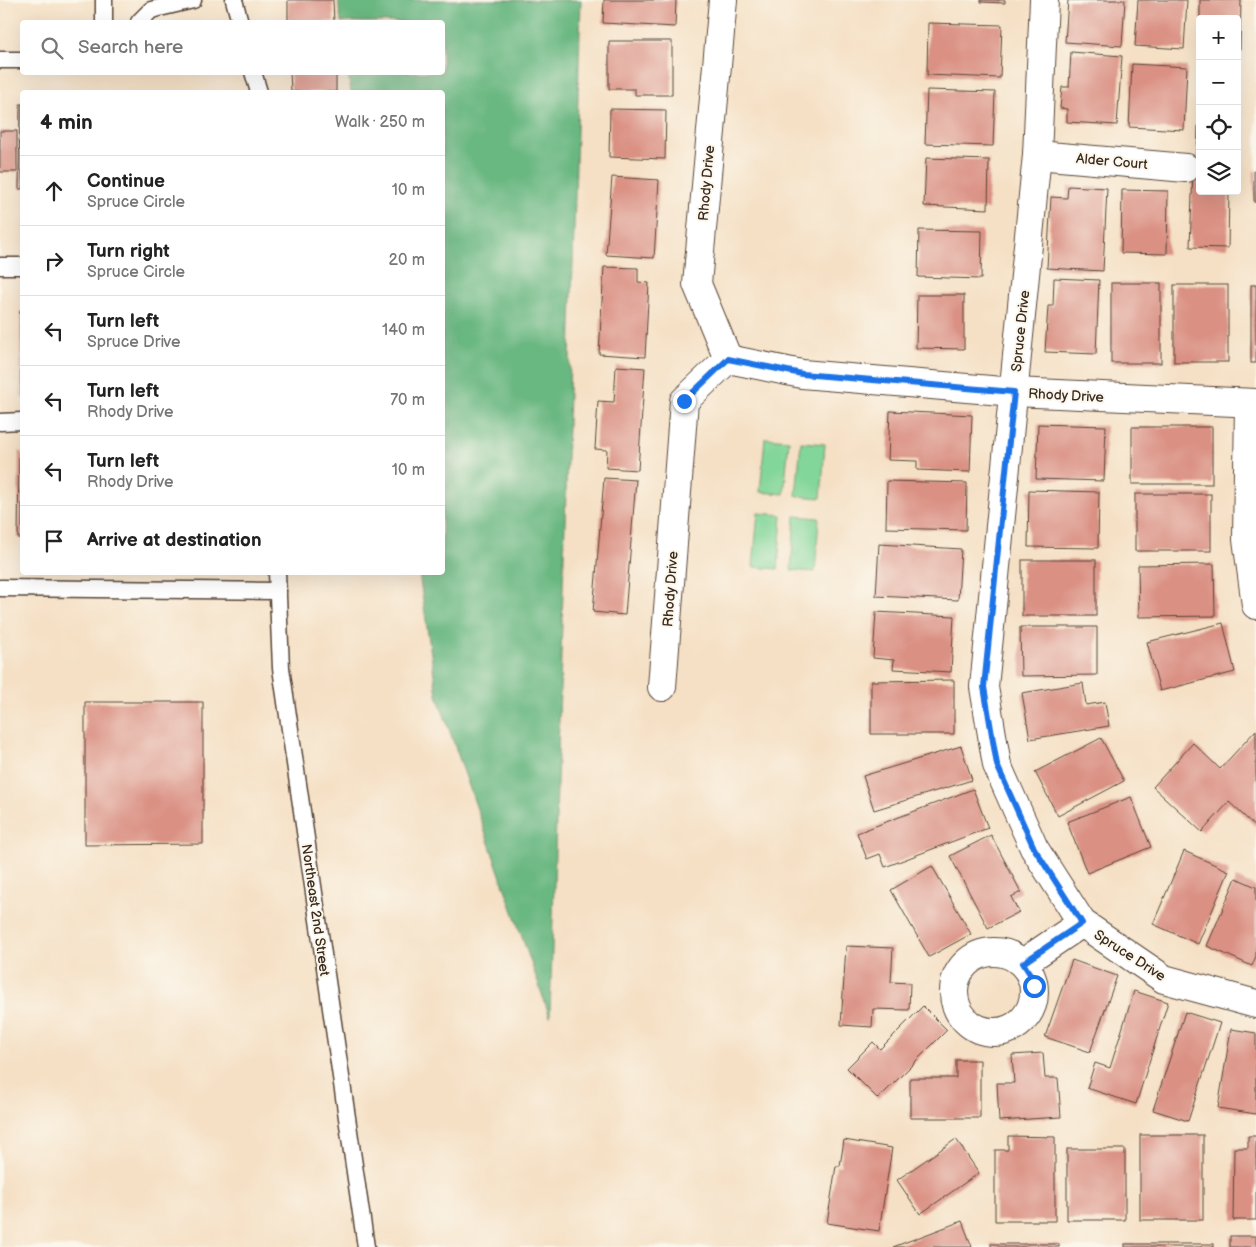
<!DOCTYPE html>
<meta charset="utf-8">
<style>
:root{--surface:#fff;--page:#f2f2f2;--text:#222;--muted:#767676;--line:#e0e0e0}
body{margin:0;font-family:"Balsamiq Sans",sans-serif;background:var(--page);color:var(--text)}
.controls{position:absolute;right:15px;top:15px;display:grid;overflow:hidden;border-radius:5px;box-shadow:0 5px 20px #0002}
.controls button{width:45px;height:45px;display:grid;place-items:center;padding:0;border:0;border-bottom:1px solid var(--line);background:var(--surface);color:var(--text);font:25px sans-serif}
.stop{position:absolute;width:15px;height:15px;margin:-11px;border:4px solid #1a73e8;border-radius:50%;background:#fff}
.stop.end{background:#1a73e8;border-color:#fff;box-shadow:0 1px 5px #0008}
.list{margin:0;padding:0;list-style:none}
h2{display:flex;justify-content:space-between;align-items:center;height:65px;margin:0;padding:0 20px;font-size:21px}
h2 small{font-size:16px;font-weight:400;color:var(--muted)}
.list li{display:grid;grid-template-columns:32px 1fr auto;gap:15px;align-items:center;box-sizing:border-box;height:70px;padding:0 20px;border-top:1px solid var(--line)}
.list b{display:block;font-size:19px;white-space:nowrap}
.list p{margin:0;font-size:16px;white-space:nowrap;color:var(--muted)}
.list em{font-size:16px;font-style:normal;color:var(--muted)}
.icon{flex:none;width:28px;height:28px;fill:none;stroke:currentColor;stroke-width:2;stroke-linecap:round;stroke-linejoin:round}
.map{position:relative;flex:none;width:1256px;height:1247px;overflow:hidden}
.search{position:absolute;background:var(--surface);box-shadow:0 5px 20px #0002;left:20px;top:20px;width:425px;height:55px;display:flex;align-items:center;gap:12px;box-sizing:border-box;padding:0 18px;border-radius:5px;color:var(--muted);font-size:19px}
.panel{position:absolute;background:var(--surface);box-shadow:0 5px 20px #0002;left:20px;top:90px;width:425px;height:485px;border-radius:5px}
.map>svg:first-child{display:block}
.green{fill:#82d699;stroke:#5e805c}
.forest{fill:#69b781;stroke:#527050}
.building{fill:#da9083}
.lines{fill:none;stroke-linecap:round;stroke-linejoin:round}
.service-casing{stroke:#574537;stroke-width:19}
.minor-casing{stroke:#574537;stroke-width:30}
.service{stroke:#fff;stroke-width:16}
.minor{stroke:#fff;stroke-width:28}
.route{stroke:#1a73e8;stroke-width:6}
.labels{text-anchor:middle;stroke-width:4;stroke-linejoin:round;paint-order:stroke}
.street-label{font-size:14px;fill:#3b2a1e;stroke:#fbf7ec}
</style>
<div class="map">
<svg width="1256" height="1247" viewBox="0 0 1256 1247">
<rect width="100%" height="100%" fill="#fbf7ec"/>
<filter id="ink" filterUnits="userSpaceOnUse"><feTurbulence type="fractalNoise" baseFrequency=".02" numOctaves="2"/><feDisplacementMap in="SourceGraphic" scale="10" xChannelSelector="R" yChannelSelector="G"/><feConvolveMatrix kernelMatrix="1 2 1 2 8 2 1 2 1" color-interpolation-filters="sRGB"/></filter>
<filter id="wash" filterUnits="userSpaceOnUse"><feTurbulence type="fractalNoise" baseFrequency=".0096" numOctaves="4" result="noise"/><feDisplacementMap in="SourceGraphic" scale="20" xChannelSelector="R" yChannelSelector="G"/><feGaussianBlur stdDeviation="1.12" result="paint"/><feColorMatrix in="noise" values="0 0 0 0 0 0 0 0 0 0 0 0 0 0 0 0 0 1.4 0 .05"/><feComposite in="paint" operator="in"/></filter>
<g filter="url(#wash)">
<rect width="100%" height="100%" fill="#f5e0c5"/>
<g class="green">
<path d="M765,438l24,2 -5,54 -24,-2z"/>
<path d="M801,442l24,2 -4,54 -25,-2z"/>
<path d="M758,513l24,2 -4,54 -25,-2z"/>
<path d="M795,516l24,2 -4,54 -24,-2z"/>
</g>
<path class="forest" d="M338,0h243l-31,1017 -113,-322 -18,-122 23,-1v-480h-91l-3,-19 94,-1v-50h-101z"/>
<g id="blocks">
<g class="building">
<path d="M288,0h45l1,22h-46z"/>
<path d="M604,0h72l-1,27 -72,-4z"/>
<path d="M981,0h24v3l-24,-1z"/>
<path d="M1068,0h57l-3,46 -57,-4z"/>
<path d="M1138,0h49l-3,49 -49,-3z"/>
<path d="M1200,0h41l-1,49h-3v-30h-37z"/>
<path d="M928,23l74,2 -2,53 -73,-3z"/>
<path d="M609,41h63v54h-37v-6h-26z"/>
<path d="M1071,52l51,4 -5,69 -50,-3v-13l-7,-1 2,-21h7z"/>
<path d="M1132,64l55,3 -3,63 -55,-3z"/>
<rect x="1237" y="67" width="2" height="14"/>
<path d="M290,72h46v20h-45z"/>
<path d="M927,90l68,2 -2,54 -68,-2z"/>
<path d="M20,104h2v85h-3z"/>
<path d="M610,109l56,1 -1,49 -56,-2z"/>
<path d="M1198,125h2v38h-3z"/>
<rect x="0" y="131" width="17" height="41"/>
<path d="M926,158l63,2 -1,49 -64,-3z"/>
<path d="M1193,170h7v21h29l-1,57 -38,-1z"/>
<rect x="1254" y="171" width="2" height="31"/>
<path d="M612,177l47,3 -5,78 -48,-3z"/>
<path d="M1068,186l39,2 -4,83 -56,-3 4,-71 16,1z"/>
<path d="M1122,190l46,1 -1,63 -46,-1z"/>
<path d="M919,230l63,1 -1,48 -63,-2z"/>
<path d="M604,267l34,1v14l11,1 -4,74 -46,-3z"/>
<path d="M1054,278l45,2 -3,74 -51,-2 3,-46h5z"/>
<rect x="1111" y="283" width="50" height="80"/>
<rect x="1174" y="285" width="54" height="77"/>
<rect x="1251" y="285" width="5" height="78"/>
<path d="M917,295h47v54l-48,-1z"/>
<path d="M20,311h2v86h-1z"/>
<path d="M616,366l29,2 -7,102 -32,-2 1,-18 -12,-1 3,-48 16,1z"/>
<path d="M890,411l82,4 -2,57 -53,-2v-9l-29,-1z"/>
<path d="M1038,424l68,2 -2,55 -68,-2z"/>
<rect x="1132" y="427" width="80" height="57"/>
<path d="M19,452h3v86h-4z"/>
<path d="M604,478l32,2 -11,135 -32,-3z"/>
<path d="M887,481l80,2 -1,47 -80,-2z"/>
<path d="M1029,490l70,2 -1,56 -70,-1z"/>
<rect x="1135" y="494" width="76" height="57"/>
<path d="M879,544l82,5 -3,51 -82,-4z"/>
<rect x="1022" y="560" width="74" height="56"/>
<path d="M1214,564l1,52 -76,1 -1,-52z"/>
<path d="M876,612l78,4 -3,56 -58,-3 1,-9 -21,-2z"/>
<path d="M1223,623l12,49 -75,19 -13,-49z"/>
<path d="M1020,627h77v48l-76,1z"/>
<path d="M954,680v54h-83v-53z"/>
<path d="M1083,683l3,22 19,-3 4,24 -79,13 -8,-46z"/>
<path d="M85,702h118v142l-118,1z"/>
<path d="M1256,730v97l-27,-25 -27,30 -49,-45 40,-44 27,26z"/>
<path d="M1101,738l23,43 -66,35 -23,-44z"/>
<path d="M961,746l11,34 -98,30 -11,-34z"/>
<path d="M973,789l15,39 -103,39 -5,-13 -13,5 -10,-26z"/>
<path d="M1131,797l20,50 -64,26 -20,-51z"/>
<path d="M991,835l30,57 -10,5 8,15 -31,16 -38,-72z"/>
<path d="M1184,851l45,20 -31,73 -45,-20z"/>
<path d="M932,866l39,68 -42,23 -38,-67z"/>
<path d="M1236,878l20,9v69l-4,10 -45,-20z"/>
<path d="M846,946l47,2 -2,34 19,1 -1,27 -36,-1 -1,18 -31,-2z"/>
<path d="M1072,960l45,16 -27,76 -45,-15z"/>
<path d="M1134,991l34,11 -32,102 -49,-16 8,-25 15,5z"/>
<path d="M923,1006l24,24 -69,69 -31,-31 26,-26 7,7z"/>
<path d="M1185,1012l35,11 -32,98 -35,-11z"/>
<path d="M1231,1029l25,4v81l-38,-6z"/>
<path d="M1043,1053l2,25h13l3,39 -62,4 -2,-38h17l-2,-28z"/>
<path d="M956,1060h24v58h-70v-40h46z"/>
<rect x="1140" y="1135" width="63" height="85"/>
<path d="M1008,1136l47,1v84h-60v-71h13z"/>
<path d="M1248,1136h8v84h-23l1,-72h14z"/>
<path d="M956,1139l23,34 -59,41 -23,-34z"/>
<path d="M844,1140l48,8 -13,83 -52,-8 9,-57h4z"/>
<rect x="1067" y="1149" width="58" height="71"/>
<path d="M962,1221l10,26h-79z"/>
<rect x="1230" y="1236" width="26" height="11"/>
<rect x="991" y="1244" width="68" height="3"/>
<rect x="1125" y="1244" width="89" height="3"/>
</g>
</g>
</g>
<g filter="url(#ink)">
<use href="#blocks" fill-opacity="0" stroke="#574537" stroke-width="1"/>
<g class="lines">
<defs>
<g id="service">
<path d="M104,0v22"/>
<path d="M234,0l6,22"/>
<path d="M139,22l12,-12 42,-10"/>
<path d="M0,60h22"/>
<path d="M253,72l6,20"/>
<path d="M0,266h22"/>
<path d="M0,422l22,-1"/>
<path d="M277,572l4,96 85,579"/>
<path d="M0,588l278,3"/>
</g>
<g id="minor">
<path d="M1044,0l-7,155 -53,532 13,78 37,83 48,75 82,56 92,25"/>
<path d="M1037,155l149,13"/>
<path d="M728,359l74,15 212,18 242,11"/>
<path d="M1249,404l-2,135 9,66"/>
<path d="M662,687l22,-286 44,-42 -31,-75 26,-284"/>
<circle cx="994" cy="992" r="40"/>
<path d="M1023,963l59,-40"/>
</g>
</defs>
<use href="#service" class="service-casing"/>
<use href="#minor" class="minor-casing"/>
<use href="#service" class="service"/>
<use href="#minor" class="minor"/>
</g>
</g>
<g class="lines" filter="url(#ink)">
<path class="route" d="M684,401l44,-42 74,15 212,18 -30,295 13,78 37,83 48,75 -59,40 7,11 4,12"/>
</g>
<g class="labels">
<g class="street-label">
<text transform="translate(1112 161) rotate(5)" y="5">Alder Court</text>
<text transform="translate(706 183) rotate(-85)" y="5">Rhody Drive</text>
<text transform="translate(1020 331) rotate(-84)" y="5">Spruce Drive</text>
<text transform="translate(1066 395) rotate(3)" y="5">Rhody Drive</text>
<text transform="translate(670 589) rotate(-86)" y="5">Rhody Drive</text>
<text transform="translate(316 910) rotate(82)" y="5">Northeast 2nd Street</text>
<text transform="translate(1130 955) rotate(33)" y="5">Spruce Drive</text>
</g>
</g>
</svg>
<div class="controls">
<button>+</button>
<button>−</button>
<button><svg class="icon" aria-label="locate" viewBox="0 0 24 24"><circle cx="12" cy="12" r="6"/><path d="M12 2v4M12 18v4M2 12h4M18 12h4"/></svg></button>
<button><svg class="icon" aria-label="layers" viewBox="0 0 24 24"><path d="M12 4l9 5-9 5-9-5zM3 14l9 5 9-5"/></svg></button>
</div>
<div class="stop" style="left:1034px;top:986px"></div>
<div class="stop end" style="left:684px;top:401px"></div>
<div class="search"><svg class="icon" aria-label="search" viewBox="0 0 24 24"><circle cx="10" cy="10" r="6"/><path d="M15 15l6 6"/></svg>Search here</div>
<section class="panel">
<h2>4 min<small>Walk · 250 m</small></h2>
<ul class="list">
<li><svg class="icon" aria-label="ahead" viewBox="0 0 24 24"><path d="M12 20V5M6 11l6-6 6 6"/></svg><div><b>Continue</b><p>Spruce Circle</p></div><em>10 m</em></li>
<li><svg class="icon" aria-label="right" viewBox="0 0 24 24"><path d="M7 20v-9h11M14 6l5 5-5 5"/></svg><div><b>Turn right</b><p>Spruce Circle</p></div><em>20 m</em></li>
<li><svg class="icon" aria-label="left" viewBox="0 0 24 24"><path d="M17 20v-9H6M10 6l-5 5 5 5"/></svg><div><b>Turn left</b><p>Spruce Drive</p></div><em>140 m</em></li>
<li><svg class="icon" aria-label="left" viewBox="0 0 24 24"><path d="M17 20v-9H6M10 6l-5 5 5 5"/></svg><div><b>Turn left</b><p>Rhody Drive</p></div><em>70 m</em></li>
<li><svg class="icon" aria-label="left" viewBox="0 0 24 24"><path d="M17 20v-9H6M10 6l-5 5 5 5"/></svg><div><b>Turn left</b><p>Rhody Drive</p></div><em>10 m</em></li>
<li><svg class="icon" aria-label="arrive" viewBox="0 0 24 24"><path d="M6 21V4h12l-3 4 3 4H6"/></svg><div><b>Arrive at destination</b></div></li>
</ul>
</section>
</div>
